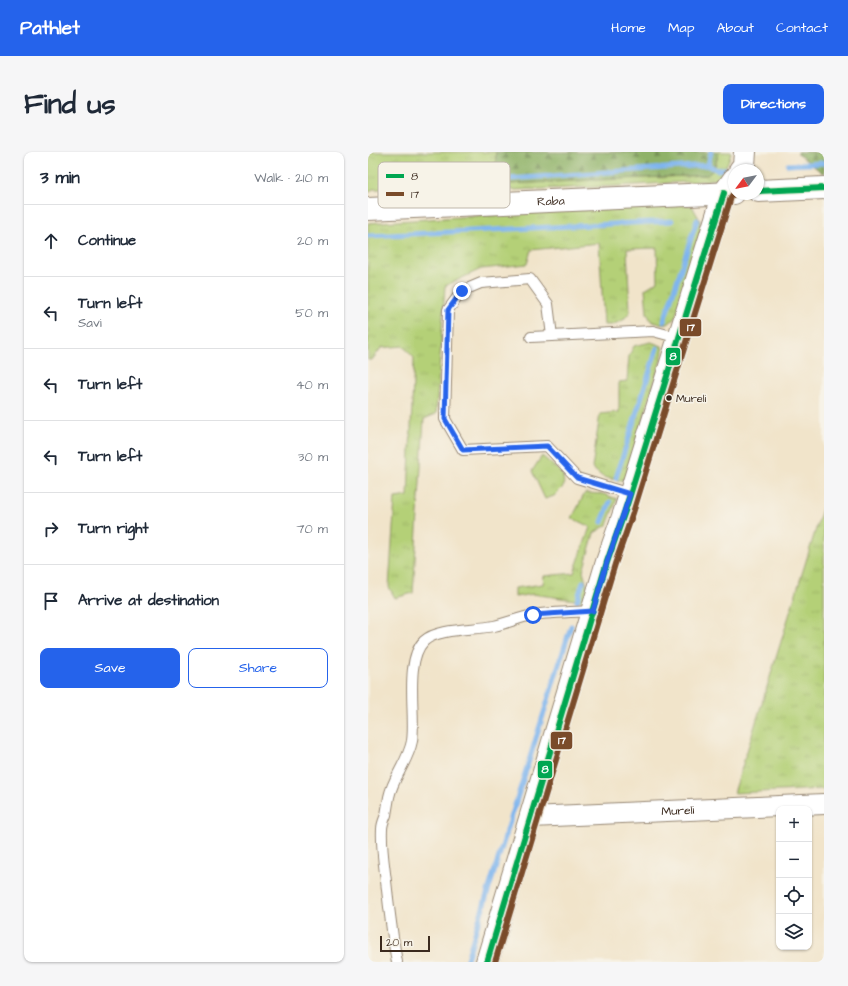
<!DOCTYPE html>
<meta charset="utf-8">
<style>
:root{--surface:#fff;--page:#f6f6f7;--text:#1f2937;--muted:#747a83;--line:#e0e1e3;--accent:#2563eb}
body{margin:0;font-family:"Architects Daughter",sans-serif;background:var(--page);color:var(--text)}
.controls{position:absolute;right:12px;bottom:12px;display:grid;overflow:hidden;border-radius:8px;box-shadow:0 1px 3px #0004}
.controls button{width:36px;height:36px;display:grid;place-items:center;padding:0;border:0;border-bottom:1px solid var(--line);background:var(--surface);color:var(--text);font:20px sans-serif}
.compass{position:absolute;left:360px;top:12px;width:36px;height:36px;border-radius:50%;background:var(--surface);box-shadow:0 1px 3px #0004;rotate:238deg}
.scale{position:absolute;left:12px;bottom:10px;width:50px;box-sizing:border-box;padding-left:4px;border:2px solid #3b2a1e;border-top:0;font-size:11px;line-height:14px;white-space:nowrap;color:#3b2a1e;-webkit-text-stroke:3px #f7f3e8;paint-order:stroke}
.stop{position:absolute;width:12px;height:12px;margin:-9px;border:3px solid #2563eb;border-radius:50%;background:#fff}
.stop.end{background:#2563eb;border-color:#fff;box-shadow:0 1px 4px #0008}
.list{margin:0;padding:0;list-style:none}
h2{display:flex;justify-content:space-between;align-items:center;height:52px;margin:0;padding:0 16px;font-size:17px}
h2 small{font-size:13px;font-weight:400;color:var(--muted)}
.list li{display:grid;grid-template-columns:26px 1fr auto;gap:12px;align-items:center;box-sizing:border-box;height:72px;padding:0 16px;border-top:1px solid var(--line)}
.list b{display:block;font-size:15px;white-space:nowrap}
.list p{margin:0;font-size:13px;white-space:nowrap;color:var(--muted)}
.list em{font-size:13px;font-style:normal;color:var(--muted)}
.actions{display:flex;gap:8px;padding:12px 16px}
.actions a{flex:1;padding:9px 0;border:1px solid var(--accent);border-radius:8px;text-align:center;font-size:14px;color:var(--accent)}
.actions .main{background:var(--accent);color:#fff}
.icon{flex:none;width:22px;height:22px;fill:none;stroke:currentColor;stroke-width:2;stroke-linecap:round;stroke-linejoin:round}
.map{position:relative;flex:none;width:456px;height:810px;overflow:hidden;border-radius:8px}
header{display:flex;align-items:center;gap:24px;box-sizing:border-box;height:56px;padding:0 20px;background:var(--accent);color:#fff}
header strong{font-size:19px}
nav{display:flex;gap:22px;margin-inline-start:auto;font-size:14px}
.intro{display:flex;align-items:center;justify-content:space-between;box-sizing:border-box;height:96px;padding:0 24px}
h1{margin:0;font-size:28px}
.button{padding:10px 18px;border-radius:8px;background:var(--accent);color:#fff;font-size:14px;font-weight:700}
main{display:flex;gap:24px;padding:0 24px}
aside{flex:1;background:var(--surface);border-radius:8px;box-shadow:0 1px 3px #0004}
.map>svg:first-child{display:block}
.grass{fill:url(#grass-tufts);stroke:#787d4a}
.forest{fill:url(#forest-firs);stroke:#656e43}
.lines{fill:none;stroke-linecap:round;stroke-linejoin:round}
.stream{stroke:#7fb5ee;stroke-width:5}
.service-casing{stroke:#968774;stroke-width:12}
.minor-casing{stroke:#968774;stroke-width:22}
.tertiary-casing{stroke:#968774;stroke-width:24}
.service{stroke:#fff;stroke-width:10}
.minor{stroke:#fff;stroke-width:20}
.tertiary{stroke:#fff;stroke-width:22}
.bus-1-casing{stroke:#f7f3e8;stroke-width:9}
.bus-2-casing{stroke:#f7f3e8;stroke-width:9}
.bus-1{stroke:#00a651;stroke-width:6}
.bus-2{stroke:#7a4b2a;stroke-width:6}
.route{stroke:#2563eb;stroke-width:5}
.bus-dot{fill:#3b2a1e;stroke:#f7f3e8;stroke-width:1.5}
.labels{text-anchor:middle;stroke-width:3;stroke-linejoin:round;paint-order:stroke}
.bus-label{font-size:11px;fill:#3b2a1e;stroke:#f7f3e8;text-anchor:start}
.street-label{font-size:12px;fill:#3b2a1e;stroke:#f7f3e8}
.key{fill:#f7f3e8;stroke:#bfb7ab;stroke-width:1}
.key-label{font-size:11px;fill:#3b2a1e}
.line-badge{stroke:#f7f3e8;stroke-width:1.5}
.badge-label{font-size:11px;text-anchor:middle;font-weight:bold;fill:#fff}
</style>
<header>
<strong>Pathlet</strong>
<nav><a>Home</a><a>Map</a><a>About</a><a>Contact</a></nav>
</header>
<div class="intro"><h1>Find us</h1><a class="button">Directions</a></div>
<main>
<aside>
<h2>3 min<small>Walk · 210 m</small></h2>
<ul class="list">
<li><svg class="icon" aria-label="ahead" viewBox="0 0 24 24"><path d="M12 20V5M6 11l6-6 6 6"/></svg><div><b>Continue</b></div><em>20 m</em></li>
<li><svg class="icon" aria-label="left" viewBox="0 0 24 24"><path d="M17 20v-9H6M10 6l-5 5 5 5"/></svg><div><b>Turn left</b><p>Savi</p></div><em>50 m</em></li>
<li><svg class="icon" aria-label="left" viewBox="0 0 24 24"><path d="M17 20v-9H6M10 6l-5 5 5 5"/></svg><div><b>Turn left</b></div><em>40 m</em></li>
<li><svg class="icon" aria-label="left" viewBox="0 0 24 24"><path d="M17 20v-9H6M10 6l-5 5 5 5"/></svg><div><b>Turn left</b></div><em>30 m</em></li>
<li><svg class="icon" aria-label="right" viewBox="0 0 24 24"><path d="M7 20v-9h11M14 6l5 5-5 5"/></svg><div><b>Turn right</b></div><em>70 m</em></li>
<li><svg class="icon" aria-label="arrive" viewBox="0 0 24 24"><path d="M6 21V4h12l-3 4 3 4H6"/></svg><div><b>Arrive at destination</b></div></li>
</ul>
<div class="actions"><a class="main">Save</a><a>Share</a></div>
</aside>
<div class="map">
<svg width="456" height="810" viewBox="0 0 456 810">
<defs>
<pattern id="grass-tufts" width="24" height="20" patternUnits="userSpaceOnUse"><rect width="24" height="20" fill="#b4d077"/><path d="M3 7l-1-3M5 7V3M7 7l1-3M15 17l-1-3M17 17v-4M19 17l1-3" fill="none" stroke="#9cb366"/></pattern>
<pattern id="forest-firs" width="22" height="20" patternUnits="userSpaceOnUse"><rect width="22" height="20" fill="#8fb268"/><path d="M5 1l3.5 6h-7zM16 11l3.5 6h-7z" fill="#769155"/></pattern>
</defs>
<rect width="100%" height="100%" fill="#f7f3e8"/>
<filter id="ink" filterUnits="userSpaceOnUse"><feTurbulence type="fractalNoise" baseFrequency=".025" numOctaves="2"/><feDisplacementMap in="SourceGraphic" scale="8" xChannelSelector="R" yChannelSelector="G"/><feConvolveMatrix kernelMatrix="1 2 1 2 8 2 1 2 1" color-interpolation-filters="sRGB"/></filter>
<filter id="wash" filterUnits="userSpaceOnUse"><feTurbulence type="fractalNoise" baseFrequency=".012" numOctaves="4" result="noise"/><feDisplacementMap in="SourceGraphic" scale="16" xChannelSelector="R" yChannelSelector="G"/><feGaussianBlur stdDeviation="0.9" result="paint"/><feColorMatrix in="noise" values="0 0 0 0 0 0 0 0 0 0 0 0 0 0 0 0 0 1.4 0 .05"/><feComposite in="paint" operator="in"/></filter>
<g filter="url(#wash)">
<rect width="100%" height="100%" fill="#f1e4ca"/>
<g class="grass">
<path d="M0,0h128v14h-24l-7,24 -92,-1 -5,4z"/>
<path d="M351,0h12c-2,10 -7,18 -13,27l-15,2 -103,6 -89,3 -4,-6 200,-9 7,-6z"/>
<path d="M304,51l20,3 8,14 1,10 -26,88 -7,6 -12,-1 -5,-2 -4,-8 -2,-24 13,-8 -1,-33 -30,1 3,63 -7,8 -11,5h-8l-5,-82 -68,7 -4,14 -46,5 -36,17 -9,128 -12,5 -11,174 -18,5 -6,-11 6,-89 13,-2 6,-138 -11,-12 -22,2 -9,12h-4v-137z"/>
<path d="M283,190l11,4 1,7 -37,124 -6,4 -17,-4 -11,-9 8,-54 19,-2v-30l8,-1 2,-25 5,-10z"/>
<path d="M174,304l21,18 1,12 -10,10 -9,3 -13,-28z"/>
<path d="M217,341l18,1 14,5 -10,26 -13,8 -11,38 5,17 -6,13 -49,-7 -18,3v-9l28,-4 1,-8 30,-3 16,-46 -18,-9z"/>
<path d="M456,351v286l-90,4z"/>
</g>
<g class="forest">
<path d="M128,0h223l-5,17 -7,6 -200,9 -11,-18z"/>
<path d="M430,0h26v22l-26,-20z"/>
</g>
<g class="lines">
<g class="stream">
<path d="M340,13l3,-13"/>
<path d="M420,13l36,-2"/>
<path d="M141,27l199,-14 9,5 8,-1"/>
<path d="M0,84l304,-15"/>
<path d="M296,169l33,-101"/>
<path d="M248,326l41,-130"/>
<path d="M234,370l8,-20"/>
<path d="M209,449l6,-19"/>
<path d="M98,810l105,-336"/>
</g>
</g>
</g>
<g filter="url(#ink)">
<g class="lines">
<defs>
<g id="service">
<path d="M184,184l-4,-32 -18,-25 -49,4 -19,8 -14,19 -3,109 18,31 84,-4 30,32 53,16"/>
<path d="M163,185l122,-6 26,7"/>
<path d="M29,810c-5,-27 -8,-54 -11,-81 -2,-17 -5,-34 -4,-52 0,-5 2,-9 4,-14 1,-6 2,-12 3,-18 4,-20 19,-35 23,-56 4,-27 -8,-80 12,-100 13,-13 52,-11 70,-15 13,-3 25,-8 38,-11 20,-3 41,-3 61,-4"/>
</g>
<g id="minor">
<path id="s1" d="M163,665l293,-13"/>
</g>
<g id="tertiary">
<path d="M372,18l4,-5 1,-13"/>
<path d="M390,39l66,-3"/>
<path id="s2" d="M0,57l366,-16"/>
<path d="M119,810l120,-400 18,-51 99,-318 10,-14"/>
</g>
</defs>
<use href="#service" class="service-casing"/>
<use href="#minor" class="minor-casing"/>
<use href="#tertiary" class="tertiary-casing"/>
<use href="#service" class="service"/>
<use href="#minor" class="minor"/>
<use href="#tertiary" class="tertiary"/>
<defs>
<g id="bus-1">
<path d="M390,39l66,-3"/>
<path d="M119,810l120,-400 18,-51 99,-318"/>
</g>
<path id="bus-2" d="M127,810l120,-398 18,-51 98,-316 3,-4"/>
</defs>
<use href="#bus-1" class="bus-1-casing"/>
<use href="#bus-2" class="bus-2-casing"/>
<use href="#bus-1" class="bus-1"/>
<use href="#bus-2" class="bus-2"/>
</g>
</g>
<g class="lines" filter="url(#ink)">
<path class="route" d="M94,139l-14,19 -3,109 18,31 84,-4 30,32 53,16 -23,68 -14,49 -60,4"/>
</g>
<circle class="bus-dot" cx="301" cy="246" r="3.5"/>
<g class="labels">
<g class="bus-label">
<text x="308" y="250">Mureli</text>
</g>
<g class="street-label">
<text dy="4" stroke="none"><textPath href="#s2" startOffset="183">Raba</textPath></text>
<text dy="4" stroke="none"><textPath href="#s1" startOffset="147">Mureli</textPath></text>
</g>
</g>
<rect x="10" y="10" width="132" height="46" rx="6" class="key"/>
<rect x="18" y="22" width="18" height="4" fill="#00a651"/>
<rect x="18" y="40" width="18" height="4" fill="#7a4b2a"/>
<g class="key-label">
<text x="43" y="28">8</text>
<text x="43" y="46">17</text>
</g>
<g class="line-badge">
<rect x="311" y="166" width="23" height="19" rx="4" fill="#7a4b2a"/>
<rect x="297" y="195" width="16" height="19" rx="4" fill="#00a651"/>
<rect x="182" y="579" width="23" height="19" rx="4" fill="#7a4b2a"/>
<rect x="169" y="608" width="16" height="19" rx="4" fill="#00a651"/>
</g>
<g class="badge-label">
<text x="323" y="179">17</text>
<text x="305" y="208">8</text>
<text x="194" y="592">17</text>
<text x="177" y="621">8</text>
</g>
</svg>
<div class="controls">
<button>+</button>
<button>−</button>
<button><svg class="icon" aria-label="locate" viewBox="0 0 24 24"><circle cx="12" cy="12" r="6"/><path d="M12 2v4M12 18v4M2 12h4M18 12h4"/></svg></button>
<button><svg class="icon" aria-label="layers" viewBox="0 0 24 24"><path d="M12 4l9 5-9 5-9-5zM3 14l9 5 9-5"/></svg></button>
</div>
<svg class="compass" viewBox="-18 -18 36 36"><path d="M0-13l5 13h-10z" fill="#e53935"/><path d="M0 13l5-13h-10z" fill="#747a83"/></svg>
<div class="scale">20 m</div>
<div class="stop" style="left:165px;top:463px"></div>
<div class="stop end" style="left:94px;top:139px"></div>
</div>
</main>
